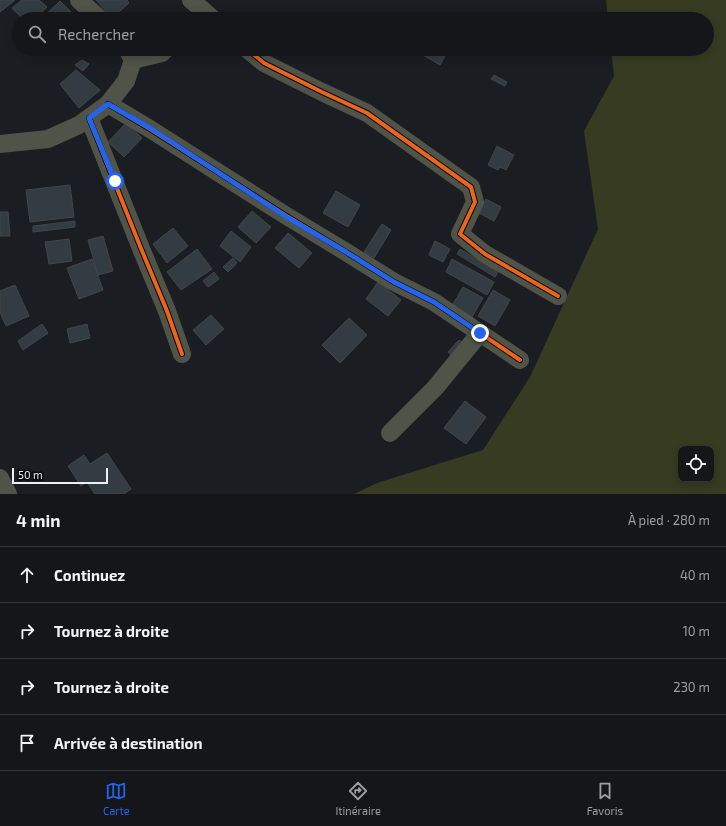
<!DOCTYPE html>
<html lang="fr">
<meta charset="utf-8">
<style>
:root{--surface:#14161a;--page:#212327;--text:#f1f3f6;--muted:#9d9fa2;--line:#333539;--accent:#2563eb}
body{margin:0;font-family:"Exo 2",sans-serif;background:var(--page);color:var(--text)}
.controls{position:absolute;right:12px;bottom:12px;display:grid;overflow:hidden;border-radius:8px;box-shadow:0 2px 10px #0003}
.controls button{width:36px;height:36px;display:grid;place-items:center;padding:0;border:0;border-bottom:1px solid var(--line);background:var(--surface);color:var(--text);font:20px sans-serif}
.scale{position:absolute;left:12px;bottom:10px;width:96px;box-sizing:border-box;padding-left:4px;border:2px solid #ebf0f7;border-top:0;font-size:11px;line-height:14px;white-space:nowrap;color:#ebf0f7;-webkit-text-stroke:3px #05070b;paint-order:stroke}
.stop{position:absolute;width:12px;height:12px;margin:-9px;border:3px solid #2563eb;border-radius:50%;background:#fff}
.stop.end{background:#2563eb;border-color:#fff;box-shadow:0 1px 4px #0008}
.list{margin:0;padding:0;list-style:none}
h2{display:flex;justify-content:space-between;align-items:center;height:52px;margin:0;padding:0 16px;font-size:17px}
h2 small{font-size:13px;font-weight:400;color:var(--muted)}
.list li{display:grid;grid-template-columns:26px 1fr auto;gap:12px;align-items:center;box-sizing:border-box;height:56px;padding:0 16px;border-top:1px solid var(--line)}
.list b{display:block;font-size:15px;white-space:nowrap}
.list em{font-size:13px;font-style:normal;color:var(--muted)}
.icon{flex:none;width:22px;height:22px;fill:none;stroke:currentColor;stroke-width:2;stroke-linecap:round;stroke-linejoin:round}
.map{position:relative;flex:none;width:726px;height:494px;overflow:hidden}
.search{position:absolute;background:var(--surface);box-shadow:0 2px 10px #0003;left:12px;right:12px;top:12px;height:44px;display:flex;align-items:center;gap:10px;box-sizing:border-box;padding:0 14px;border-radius:22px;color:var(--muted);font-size:15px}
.sheet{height:276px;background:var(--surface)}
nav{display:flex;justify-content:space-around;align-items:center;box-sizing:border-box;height:56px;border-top:1px solid var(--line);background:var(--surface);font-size:11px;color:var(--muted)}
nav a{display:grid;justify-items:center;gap:2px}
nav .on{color:var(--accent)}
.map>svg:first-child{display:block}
.green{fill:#373b22;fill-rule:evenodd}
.building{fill:#333b43;stroke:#424649}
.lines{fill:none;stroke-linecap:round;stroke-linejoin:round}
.minor{stroke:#505348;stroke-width:18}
.cycleway-casing{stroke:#05070b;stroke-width:6}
.cycleway{stroke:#eb651d;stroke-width:4}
.route{stroke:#2563eb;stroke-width:5}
</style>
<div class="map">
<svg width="726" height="494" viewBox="0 0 726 494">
<rect width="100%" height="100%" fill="#1a1e22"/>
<path class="green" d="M606,0h120v494h-372l23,-11 106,-33 47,-73 68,-148 -14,-98 30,-55 -3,-27h96v-30h-99zM681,449h30v30h-30z"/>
<g class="building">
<path d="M0,0h15l-15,12z"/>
<path d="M22,0h17l8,7 -12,12h-12l-11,-11z"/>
<path d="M96,0h31l2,3 -17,15z"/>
<path d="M60,1l11,11 -7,7h-23z"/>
<path d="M413,49h36l-9,16z"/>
<path d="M82,60l7,4 -6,7 -8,-6z"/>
<path d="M76,70l24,20 -21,18 -19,-24z"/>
<path d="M494,75l13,7 -2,4 -14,-7z"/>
<path d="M126,123l16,15 -18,19 -16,-15z"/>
<path d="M497,146l17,9 -8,15 -6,-3 -2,3 -10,-5z"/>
<path d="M70,185l4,32 -44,5 -4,-32z"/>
<path d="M336,191l24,14 -12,22 -25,-14z"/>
<path d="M486,199l15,8 -7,14 -15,-8z"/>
<path d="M252,211l19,16 -15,16 -18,-16z"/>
<path d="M0,212h8l2,24h-10z"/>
<path d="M75,221v6l-42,5v-6z"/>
<path d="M382,224l9,6 -17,28 -10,-6z"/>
<path d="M173,228l15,18 -21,17 -14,-19z"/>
<path d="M231,231l20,16 -11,15 -20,-16z"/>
<path d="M288,233l24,20 -13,15 -24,-20z"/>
<path d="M103,236l10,35 -15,4 -10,-35z"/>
<path d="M69,239l3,22 -23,3 -4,-22z"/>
<path d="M435,241l15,8 -7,13 -14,-7z"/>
<path d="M197,249l15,20 -31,21 -14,-18z"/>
<path d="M460,249l38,23 -3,5 -38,-23z"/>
<path d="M233,258l4,5 -9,9 -5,-5z"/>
<path d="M92,259l11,31 -24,9 -12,-31z"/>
<path d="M452,259l42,23 -7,13 -41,-23z"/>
<path d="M214,272l5,7 -11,8 -5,-6z"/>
<path d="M378,282l23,18 -13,16 -22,-17z"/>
<path d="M15,285l14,31 -23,10 -6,-14v-21z"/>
<path d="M463,287l20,11 -11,19 -20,-11z"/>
<path d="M493,290l17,10 -15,26 -17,-10z"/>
<path d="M211,315l13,14 -18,16 -13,-15z"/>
<path d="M349,318l18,17 -27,28 -18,-18z"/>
<path d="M42,324l6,9 -25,17 -5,-9z"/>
<path d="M87,324l3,14 -20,5 -3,-14z"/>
<path d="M459,340l6,5 -11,13 -6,-6z"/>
<path d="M465,401l21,16 -20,27 -22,-16z"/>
<path d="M107,453l24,36 -7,5h-29l-8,-12 -6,4 -13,-20 16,-11 6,9z"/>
</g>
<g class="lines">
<g class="minor">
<path d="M79,0l21,19"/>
<path d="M191,0l22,19"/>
<path d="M247,49l17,14 58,29 45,21 104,74 4,15 -15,32 25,20 73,42"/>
<path d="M133,60l29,-7 4,-4"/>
<path d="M108,104l42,25 135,86 61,37 48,30 40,20 86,58"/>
<path d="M89,118l51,128 27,65 15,43"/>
<path d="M0,144l48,-5 31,-14 29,-21 18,-23 7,-21 -6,-11"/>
<path d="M390,433l45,-45 45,-55"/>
<path d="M0,478l8,16"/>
</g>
<defs>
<g id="cycleway">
<path d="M247,49l17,14 58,29 45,21 104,74 4,15 -15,32 25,20 73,42"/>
<path d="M108,104l42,25 135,86 61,37 48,30 40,20 86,58"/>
<path d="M89,118l51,128 27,65 15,43"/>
</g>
</defs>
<use href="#cycleway" class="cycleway-casing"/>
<use href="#cycleway" class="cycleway"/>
</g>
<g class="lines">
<path class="route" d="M115,181l-26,-63 19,-14 42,24 135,88 61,36 48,30 40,20 46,31"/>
</g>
</svg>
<div class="controls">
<button><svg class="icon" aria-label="locate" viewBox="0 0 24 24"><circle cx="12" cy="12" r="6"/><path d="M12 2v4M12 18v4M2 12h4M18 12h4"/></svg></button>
</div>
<div class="scale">50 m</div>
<div class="stop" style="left:115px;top:181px"></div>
<div class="stop end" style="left:480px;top:333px"></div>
<div class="search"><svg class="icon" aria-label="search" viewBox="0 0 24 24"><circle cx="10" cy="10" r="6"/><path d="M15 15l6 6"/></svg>Rechercher</div>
</div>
<section class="sheet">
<h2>4 min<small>À pied · 280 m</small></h2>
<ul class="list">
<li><svg class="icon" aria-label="ahead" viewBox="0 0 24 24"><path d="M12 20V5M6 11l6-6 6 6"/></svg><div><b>Continuez</b></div><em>40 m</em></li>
<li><svg class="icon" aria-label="right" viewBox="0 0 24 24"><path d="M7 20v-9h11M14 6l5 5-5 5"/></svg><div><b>Tournez à droite</b></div><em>10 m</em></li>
<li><svg class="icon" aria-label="right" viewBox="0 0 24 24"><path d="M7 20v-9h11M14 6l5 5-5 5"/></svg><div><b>Tournez à droite</b></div><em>230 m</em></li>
<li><svg class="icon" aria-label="arrive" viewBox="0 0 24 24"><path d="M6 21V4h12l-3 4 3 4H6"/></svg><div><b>Arrivée à destination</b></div></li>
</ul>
</section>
<nav>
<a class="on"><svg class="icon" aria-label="map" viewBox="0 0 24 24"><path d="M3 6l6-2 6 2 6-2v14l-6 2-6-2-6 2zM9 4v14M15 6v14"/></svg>Carte</a>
<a><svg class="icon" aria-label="directions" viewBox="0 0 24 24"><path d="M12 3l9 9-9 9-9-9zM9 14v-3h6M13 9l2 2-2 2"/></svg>Itinéraire</a>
<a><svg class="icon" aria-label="saved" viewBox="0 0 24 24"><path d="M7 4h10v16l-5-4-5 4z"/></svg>Favoris</a>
</nav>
